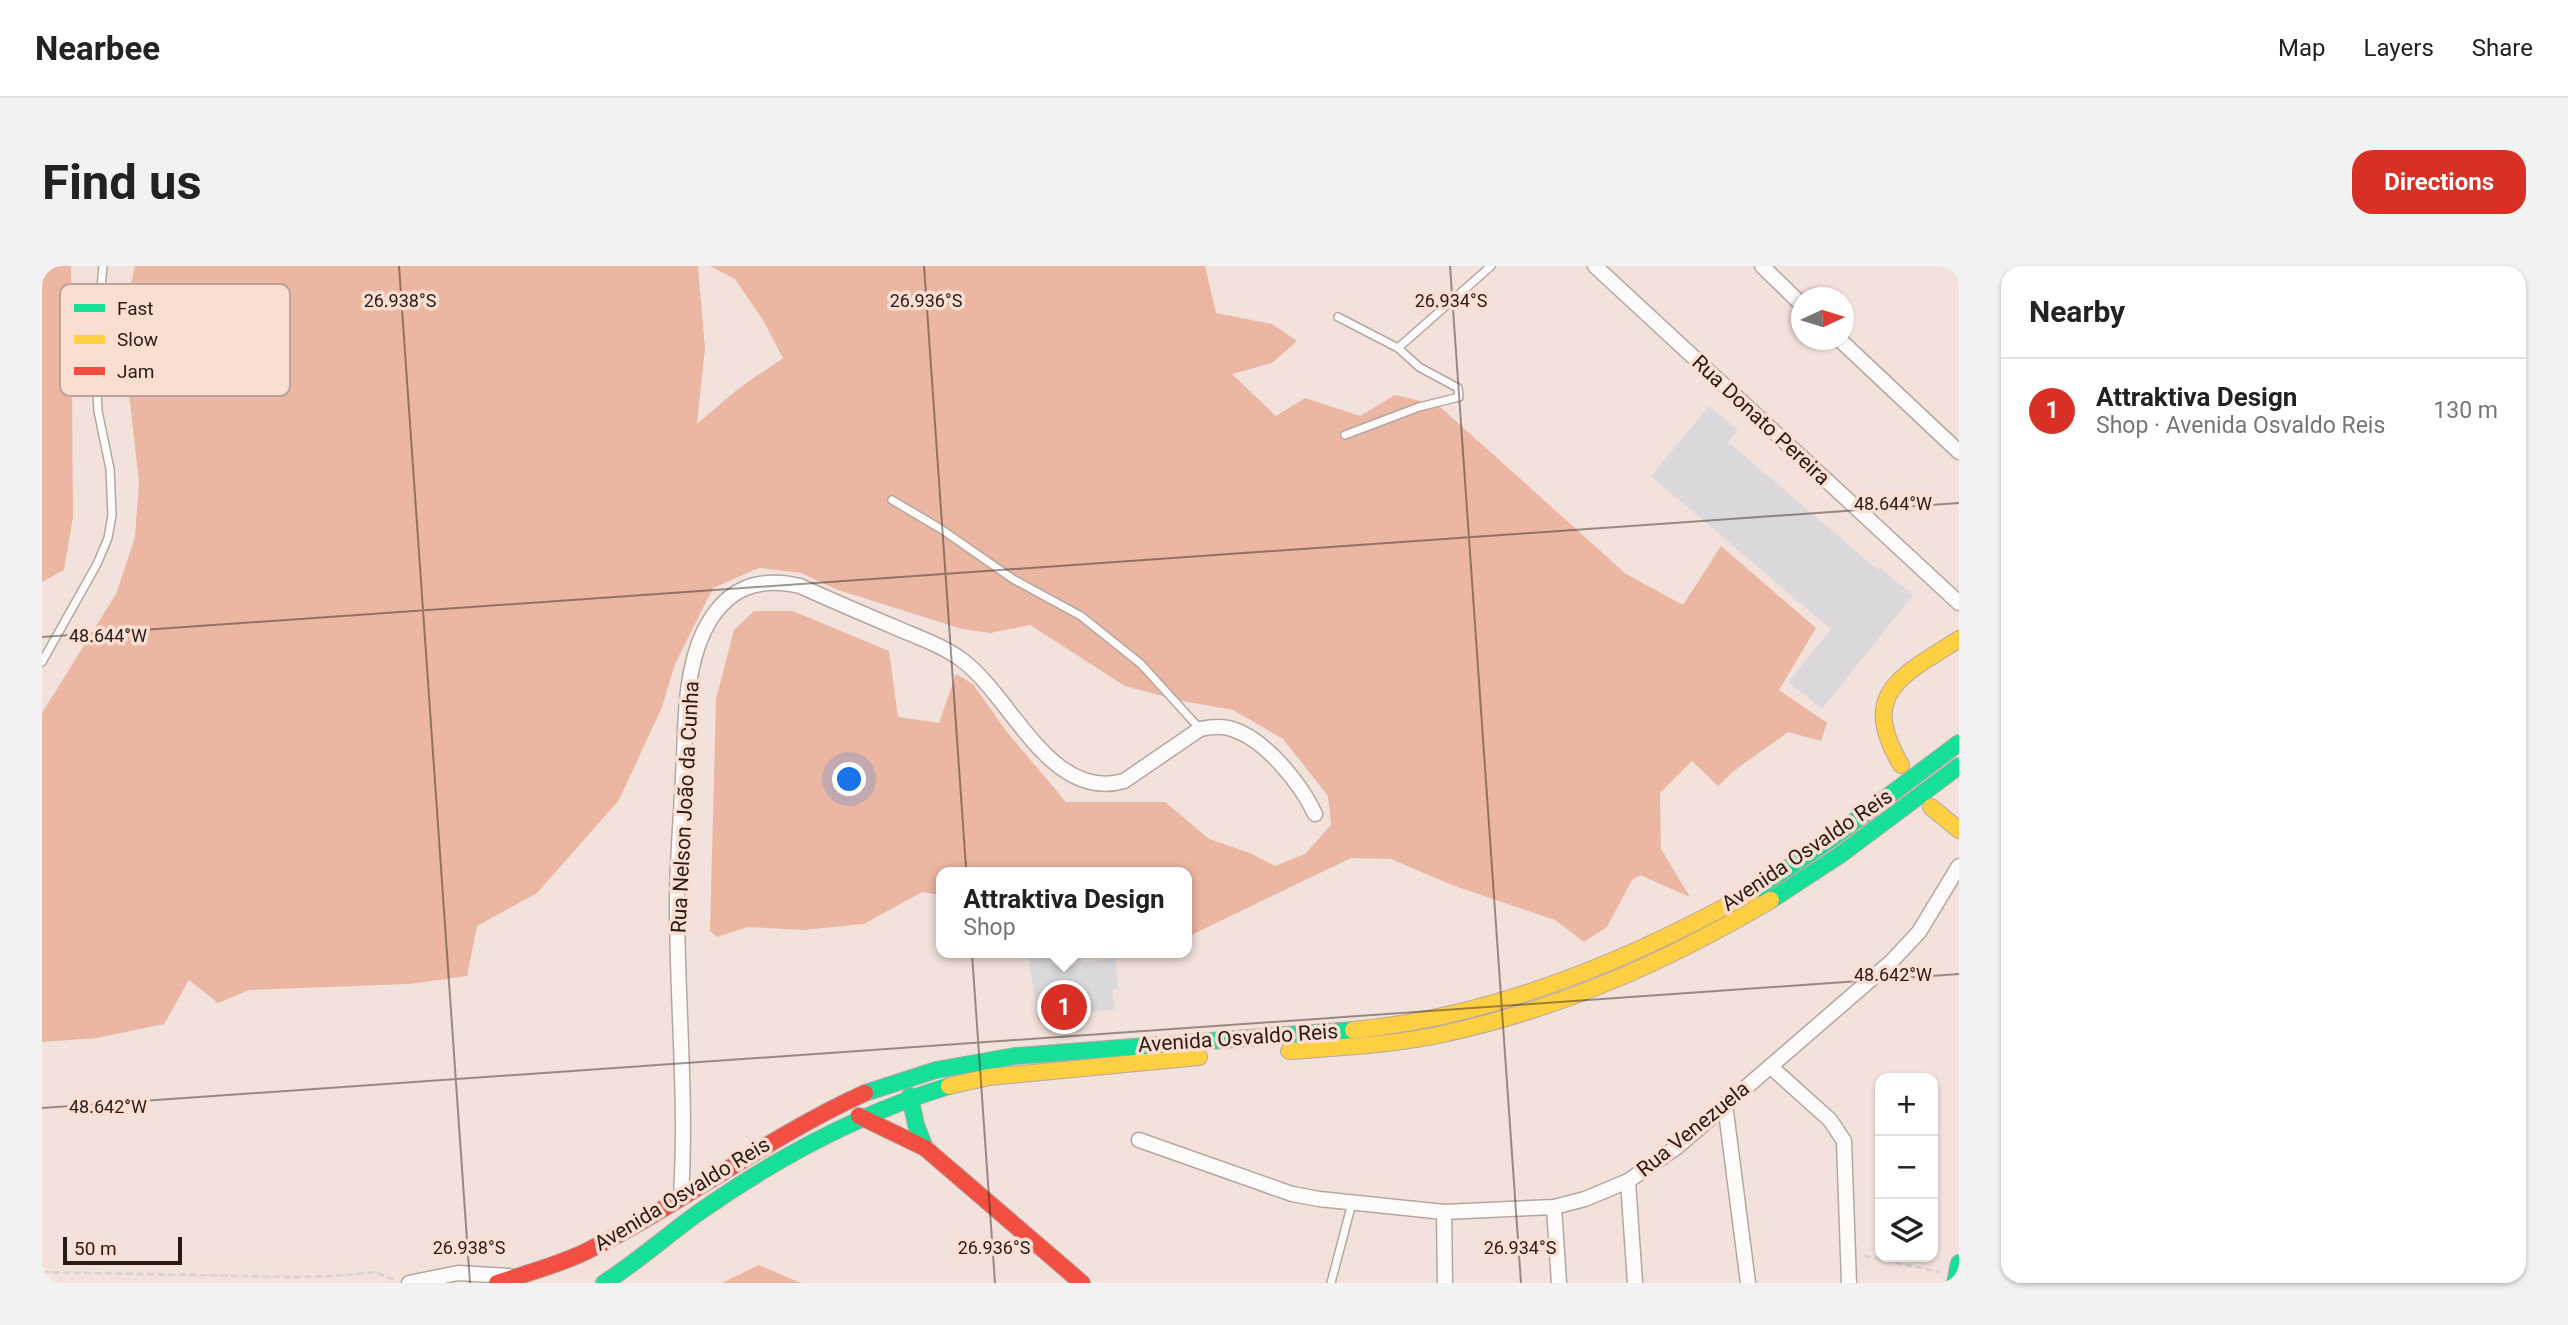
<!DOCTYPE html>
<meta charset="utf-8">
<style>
:root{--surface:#fff;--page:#f2f2f2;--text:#222;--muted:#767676;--line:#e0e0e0;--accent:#d93025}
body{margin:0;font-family:Roboto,sans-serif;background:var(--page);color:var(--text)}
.controls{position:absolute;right:21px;bottom:21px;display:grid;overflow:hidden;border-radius:14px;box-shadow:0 2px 5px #0004}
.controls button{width:63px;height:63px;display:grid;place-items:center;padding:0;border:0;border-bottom:2px solid var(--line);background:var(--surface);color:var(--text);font:35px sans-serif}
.compass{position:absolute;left:1749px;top:21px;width:63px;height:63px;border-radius:50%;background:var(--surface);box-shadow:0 2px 5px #0004;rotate:86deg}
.scale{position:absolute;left:21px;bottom:18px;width:119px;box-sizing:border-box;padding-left:7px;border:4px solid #291c17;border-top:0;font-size:19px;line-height:24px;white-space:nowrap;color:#291c17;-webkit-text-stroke:5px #fbded2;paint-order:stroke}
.you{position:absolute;left:808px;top:514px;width:24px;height:24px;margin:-18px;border:5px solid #fff;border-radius:50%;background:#1a73e8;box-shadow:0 0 0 10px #1a73e833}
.badge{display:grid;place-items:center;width:46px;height:46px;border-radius:50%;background:var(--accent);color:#fff;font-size:23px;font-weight:700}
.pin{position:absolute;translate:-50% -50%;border:4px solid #fff;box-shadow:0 2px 7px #0006}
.popup{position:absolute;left:894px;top:601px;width:256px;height:91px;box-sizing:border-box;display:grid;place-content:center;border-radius:14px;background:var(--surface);filter:drop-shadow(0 2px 5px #0005);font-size:23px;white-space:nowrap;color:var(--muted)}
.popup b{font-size:26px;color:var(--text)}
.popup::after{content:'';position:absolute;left:50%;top:100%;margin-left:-14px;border:14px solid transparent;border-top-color:var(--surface)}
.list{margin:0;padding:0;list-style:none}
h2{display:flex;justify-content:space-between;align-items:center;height:91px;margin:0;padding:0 28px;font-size:30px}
h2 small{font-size:23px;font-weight:400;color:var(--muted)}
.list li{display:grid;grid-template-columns:46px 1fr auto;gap:21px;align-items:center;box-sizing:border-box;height:105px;padding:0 28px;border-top:2px solid var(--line)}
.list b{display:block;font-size:26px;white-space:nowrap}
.list p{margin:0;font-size:23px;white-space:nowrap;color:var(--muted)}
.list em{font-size:23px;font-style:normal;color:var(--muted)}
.icon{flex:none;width:38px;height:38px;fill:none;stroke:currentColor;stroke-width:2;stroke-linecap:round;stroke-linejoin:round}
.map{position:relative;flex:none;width:1917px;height:1017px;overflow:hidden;border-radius:21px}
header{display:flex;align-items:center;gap:42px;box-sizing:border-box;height:98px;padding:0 35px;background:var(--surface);border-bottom:2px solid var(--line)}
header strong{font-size:33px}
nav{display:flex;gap:38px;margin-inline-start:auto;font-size:24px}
.intro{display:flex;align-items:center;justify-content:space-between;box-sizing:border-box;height:168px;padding:0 42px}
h1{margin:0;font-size:49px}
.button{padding:18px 32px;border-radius:21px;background:var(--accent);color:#fff;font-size:24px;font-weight:700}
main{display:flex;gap:42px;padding:0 42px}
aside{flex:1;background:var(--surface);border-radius:21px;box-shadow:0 2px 5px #0004}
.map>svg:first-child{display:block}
.forest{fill:#ebb7a2}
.building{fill:#dcd9dc}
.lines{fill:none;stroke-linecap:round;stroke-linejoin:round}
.lane-casing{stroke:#b4a7a2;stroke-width:10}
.street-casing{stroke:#b4a7a2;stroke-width:17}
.fast-casing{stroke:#b4a7a2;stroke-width:18}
.slow-casing{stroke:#b4a7a2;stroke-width:18}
.jam-casing{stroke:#b4a7a2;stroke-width:18}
.path{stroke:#d8d3d1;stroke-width:2.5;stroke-dasharray:7 3.5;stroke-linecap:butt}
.lane{stroke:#fdfbfa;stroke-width:7}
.street{stroke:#fdfbfa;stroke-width:14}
.fast{stroke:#16e098;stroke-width:16}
.slow{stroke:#ffcf43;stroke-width:16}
.jam{stroke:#f24e42;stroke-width:16}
.ticks{fill:none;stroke:#291c17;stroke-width:2;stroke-opacity:0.45}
.labels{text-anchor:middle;stroke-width:7;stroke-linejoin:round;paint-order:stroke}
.street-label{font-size:21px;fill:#291c17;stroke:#fbded2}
.key{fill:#fbded2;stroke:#bca49a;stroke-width:2}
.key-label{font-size:19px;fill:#291c17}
.ticks-label{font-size:18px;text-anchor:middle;fill:#291c17;stroke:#fbded2;stroke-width:7;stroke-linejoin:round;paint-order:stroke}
</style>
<header>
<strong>Nearbee</strong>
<nav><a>Map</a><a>Layers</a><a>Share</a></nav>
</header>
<div class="intro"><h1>Find us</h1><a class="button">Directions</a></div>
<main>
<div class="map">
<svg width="1917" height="1017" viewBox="0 0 1917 1017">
<rect width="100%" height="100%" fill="#f2e2db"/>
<g class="forest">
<path d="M0,0h29l2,251 -9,53 -22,12z"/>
<path d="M93,0h563l7,82 -8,76 41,-35 45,-31 -20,-38 -28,-41 -25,-13h495l11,47 56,11 25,17 -25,22 -40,11 44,42 29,-18 55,18 35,-21 43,10 188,169 57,31 38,-59 95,82 -37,62 48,33 -6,18 -33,-9 -53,38 -17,16 -26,-25 -32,32 1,56 29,48 -50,-22 -8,5 -25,47 -23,15 -29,-22 -103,-35 -61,-26 -40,-1 -164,79 -1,-65h-244l-1,23 -19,-3 -58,32 -61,6 -55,-3 -31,10 -7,-6 6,-232 18,-69 20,-19h39l96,40 9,66 41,6 17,-49 17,10 34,48 59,70h99l44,37 41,14 25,13 30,-12 26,-29 -3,-29 -45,-57 -50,-29 -51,-9 -57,-15 -95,-61 -40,8 -28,-4 -124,-39 -37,-17 -42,-5 -46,20 -38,76 -13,43 -43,93 -82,93 -60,33 -10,50 -57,8 -161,6 -31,13 -29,-23 -25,44 -67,14 -55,4v-329l74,-119 19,-57 4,-55 -13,-115v-62z"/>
<path d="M717,999l42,18h-79z"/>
</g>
<g class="building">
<path d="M1667,140l29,24 -10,12 150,128 2,-2 33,27 -91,114 -34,-27 43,-53 -180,-153z"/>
<path d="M1038,687l2,10 33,-5 4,31 -7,1 3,19 -77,11 -10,-66z"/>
</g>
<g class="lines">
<defs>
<g id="lane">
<path d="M1296,51l60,31 21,19 39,21 1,9 -40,10 -74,28"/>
<path d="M1356,82l93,-82"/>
<path d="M850,234l49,29 72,50 68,37 60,48 59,65"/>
<path d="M0,396l55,-98 11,-26 4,-23 -2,-46 -12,-58 -3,-59 8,-86"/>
<path d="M1289,1017l21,-80"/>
</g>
<g id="street">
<path d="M1553,0l364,337"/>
<path d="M1720,0l39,38"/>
<path d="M1798,74l119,112"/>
<path d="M1729,801l59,53 14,21 5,142"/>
<path d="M1683,838l23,179"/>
<path d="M1097,874l153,54 27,5 125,13 110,-5 31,-8 43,-18 49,-34 214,-185 28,-30 40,-66"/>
<path d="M1586,915l7,102"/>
<path d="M639,930c6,-97 -4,-195 -4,-292 0,-42 4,-85 6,-127 3,-48 0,-102 21,-146 21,-42 52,-55 96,-45 33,15 66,29 99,43 21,9 44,17 63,31 50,37 88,142 162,121l76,-52c10,-2 22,-4 32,0 33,10 69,55 83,85"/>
<path d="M1512,941l5,76"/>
<path d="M1402,946l1,71"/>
<path d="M367,1017l49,-10 51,3"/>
</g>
<g id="fast">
<path d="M1710,626l79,-53 128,-96"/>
<path d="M1729,634l69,-45 119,-89"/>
<path d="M823,827l71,-23 79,-14 338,-26"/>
<path d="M868,830l6,29 9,23"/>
<path d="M562,1017c33,-21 62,-47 94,-70 78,-55 159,-99 251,-127"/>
<path d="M1913,1017l4,-20"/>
</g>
<g id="slow">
<path d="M1859,499c-43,-73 1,-89 58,-126"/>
<path d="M1889,541l28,23"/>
<path d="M1311,764c141,-13 276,-69 399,-138"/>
<path d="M1247,785c51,-4 103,-6 154,-17 119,-26 223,-72 328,-134"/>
<path d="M907,820l40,-9 210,-20"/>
</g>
<g id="jam">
<path d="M817,850l66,32 157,135"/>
<path d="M455,1017c30,-10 62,-18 90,-32 96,-48 181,-114 278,-158"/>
</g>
</defs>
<use href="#lane" class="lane-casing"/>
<use href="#street" class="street-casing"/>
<use href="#fast" class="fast-casing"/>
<use href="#slow" class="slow-casing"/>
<use href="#jam" class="jam-casing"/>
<g class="path">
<path d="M1822,990l76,16"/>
<path d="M0,1006l250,5 41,-1 43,-4 19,9"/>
</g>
<use href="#lane" class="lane"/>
<use href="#street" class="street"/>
<use href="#fast" class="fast"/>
<use href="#slow" class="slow"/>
<use href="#jam" class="jam"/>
</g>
<path class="ticks" d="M357,0l71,1017M882,0l71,1017M1408,0l71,1017M0,371l1917,-134M0,842l1917,-134"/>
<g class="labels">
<g class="street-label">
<text transform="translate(1719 154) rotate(43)" y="7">Rua Donato Pereira</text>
<text transform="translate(643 541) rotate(-87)" y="7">Rua Nelson João da Cunha</text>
<text transform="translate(1765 584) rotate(-34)" y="7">Avenida Osvaldo Reis</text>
<text transform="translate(1196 772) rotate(-4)" y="7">Avenida Osvaldo Reis</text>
<text transform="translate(1651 863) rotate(-39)" y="7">Rua Venezuela</text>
<text transform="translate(640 928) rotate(-31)" y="7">Avenida Osvaldo Reis</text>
</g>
</g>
<rect x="18" y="18" width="230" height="112" rx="10" class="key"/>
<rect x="32" y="38" width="31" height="8" fill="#16e098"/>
<rect x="32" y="69" width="31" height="9" fill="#ffcf43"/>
<rect x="32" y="101" width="31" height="8" fill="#f24e42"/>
<g class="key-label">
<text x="75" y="49">Fast</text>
<text x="75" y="80">Slow</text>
<text x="75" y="112">Jam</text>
</g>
<g class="ticks-label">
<text x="358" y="41">26.938°S</text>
<text x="884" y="41">26.936°S</text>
<text x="1409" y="41">26.934°S</text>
<text x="1851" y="244">48.644°W</text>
<text x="66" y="376">48.644°W</text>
<text x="1851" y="715">48.642°W</text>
<text x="66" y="847">48.642°W</text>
<text x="427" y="988">26.938°S</text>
<text x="952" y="988">26.936°S</text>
<text x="1478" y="988">26.934°S</text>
</g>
</svg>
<div class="controls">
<button>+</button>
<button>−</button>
<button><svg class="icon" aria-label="layers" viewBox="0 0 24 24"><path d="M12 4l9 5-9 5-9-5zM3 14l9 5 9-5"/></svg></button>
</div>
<svg class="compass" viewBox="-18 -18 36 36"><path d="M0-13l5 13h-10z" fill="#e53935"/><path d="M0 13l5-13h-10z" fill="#767676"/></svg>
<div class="scale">50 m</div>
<div class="you"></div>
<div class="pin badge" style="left:1022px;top:741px">1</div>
<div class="popup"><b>Attraktiva Design</b>Shop</div>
</div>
<aside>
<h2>Nearby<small></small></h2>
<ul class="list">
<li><span class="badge">1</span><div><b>Attraktiva Design</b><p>Shop · Avenida Osvaldo Reis</p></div><em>130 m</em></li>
</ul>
</aside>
</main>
